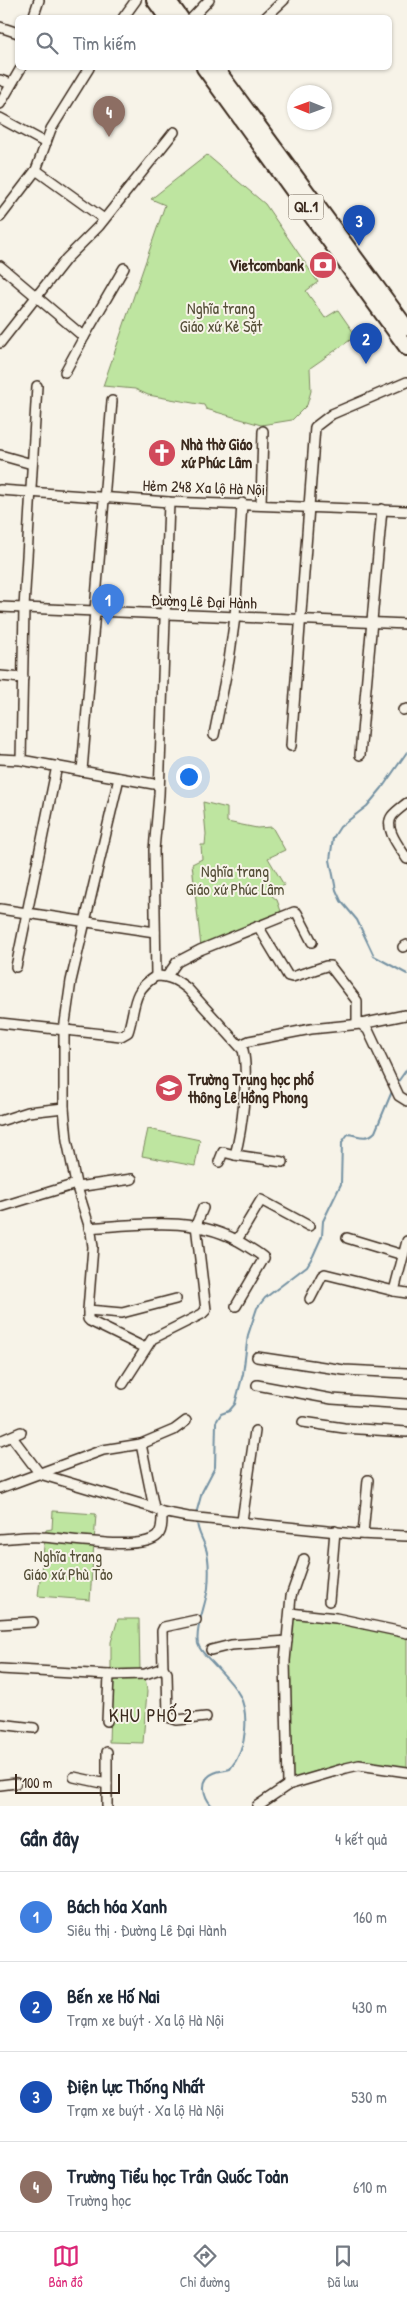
<!DOCTYPE html>
<html lang="vi">
<meta charset="utf-8">
<style>
:root{--surface:#fff;--page:#f2f2f3;--text:#1f2937;--muted:#747a83;--line:#e0e1e3;--accent:#db2777}
body{margin:0;font-family:"Patrick Hand",sans-serif;background:var(--page);color:var(--text)}
.compass{position:absolute;left:287px;top:85px;width:45px;height:45px;border-radius:50%;background:var(--surface);box-shadow:0 1px 4px #0004;rotate:271deg}
.scale{position:absolute;left:15px;bottom:12px;width:105px;box-sizing:border-box;padding-left:5px;border:2px solid #3b2a1e;border-top:0;font-size:14px;line-height:18px;white-space:nowrap;color:#3b2a1e;-webkit-text-stroke:4px #f7f3e8;paint-order:stroke}
.you{position:absolute;left:188px;top:776px;width:18px;height:18px;margin:-12px;border:4px solid #fff;border-radius:50%;background:#1a73e8;box-shadow:0 0 0 8px #1a73e833}
.badge{display:grid;place-items:center;width:32px;height:32px;border-radius:50%;background:var(--accent);color:#fff;font-size:16px;font-weight:700}
.pin{position:absolute;translate:-50% -41px;filter:drop-shadow(0 1px 2px #0008)}
.pin::after{content:'';position:absolute;top:26px;width:18px;height:15px;background:inherit;clip-path:polygon(0 0,100% 0,50% 100%)}
.list{margin:0;padding:0;list-style:none}
h2{display:flex;justify-content:space-between;align-items:center;height:65px;margin:0;padding:0 20px;font-size:21px}
h2 small{font-size:16px;font-weight:400;color:var(--muted)}
.list li{display:grid;grid-template-columns:32px 1fr auto;gap:15px;align-items:center;box-sizing:border-box;height:90px;padding:0 20px;border-top:1px solid var(--line)}
.list b{display:block;font-size:19px;white-space:nowrap}
.list p{margin:0;font-size:16px;white-space:nowrap;color:var(--muted)}
.list em{font-size:16px;font-style:normal;color:var(--muted)}
.icon{flex:none;width:28px;height:28px;fill:none;stroke:currentColor;stroke-width:2;stroke-linecap:round;stroke-linejoin:round}
.map{position:relative;flex:none;width:407px;height:1806px;overflow:hidden}
.search{position:absolute;background:var(--surface);box-shadow:0 1px 4px #0004;left:15px;right:15px;top:15px;height:55px;display:flex;align-items:center;gap:12px;box-sizing:border-box;padding:0 18px;border-radius:8px;color:var(--muted);font-size:19px}
.sheet{height:425px;background:var(--surface)}
nav{display:flex;justify-content:space-around;align-items:center;box-sizing:border-box;height:70px;border-top:1px solid var(--line);background:var(--surface);font-size:14px;color:var(--muted)}
nav a{display:grid;justify-items:center;gap:2px}
nav .on{color:var(--accent)}
.map>svg:first-child{display:block}
.green{fill:#bee5a0;stroke:#7c885f}
.lines{fill:none;stroke-linecap:round;stroke-linejoin:round}
.stream{stroke:#7592a3;stroke-width:2}
.minor-casing{stroke:#3b2a1e;stroke-width:12}
.trunk-casing{stroke:#3b2a1e;stroke-width:18}
.minor{stroke:#f7f3e8;stroke-width:9}
.trunk{stroke:#f7f3e8;stroke-width:14}
.labels{text-anchor:middle;stroke-width:4;stroke-linejoin:round;paint-order:stroke}
.shield{fill:#f7f3e8;stroke:#73665b;stroke-width:1}
.shield-label{font-size:15px;font-weight:bold;fill:#3b2a1e}
.poi-label{font-size:16px;font-weight:bold;fill:#3b2a1e;stroke:#f7f3e8;text-anchor:start}
.park-label{font-size:16px;fill:#554f38;stroke:#f7f3e8}
.street-label{font-size:16px;fill:#3b2a1e;stroke:#f7f3e8}
.quarter-label{font-size:19px;letter-spacing:1px;fill:#3b2a1e;stroke:#f7f3e8}
</style>
<div class="map">
<svg width="407" height="1806" viewBox="0 0 407 1806">
<rect width="100%" height="100%" fill="#f7f3e8"/>
<filter id="ink" filterUnits="userSpaceOnUse"><feTurbulence type="fractalNoise" baseFrequency=".02" numOctaves="2"/><feDisplacementMap in="SourceGraphic" scale="10" xChannelSelector="R" yChannelSelector="G"/><feConvolveMatrix kernelMatrix="1 2 1 2 8 2 1 2 1" color-interpolation-filters="sRGB"/></filter>
<g filter="url(#ink)">
<g class="green">
<path d="M207,155l58,49 53,78 -12,9 19,27 13,-8 18,26 -46,32 1,23 -4,14 -15,15 -31,5 -55,-16 -2,-4 -56,-10 -13,-6 -32,-3 62,-181 -14,-6z"/>
<path d="M203,802l24,6v14l30,6 15,-1 13,23 -17,8 16,27 -13,10 6,5 5,14 -81,33 -9,-83 10,-5 -1,-14h4l1,-11z"/>
<path d="M148,1129l52,11 -5,26 -53,-10z"/>
<path d="M53,1511l43,3 -6,86 -52,-4 8,-66 6,-1z"/>
<path d="M292,1614l115,21v135l-46,-7 -71,18 -3,-120z"/>
<path d="M118,1619h21l1,53 -29,1v-31z"/>
<path d="M111,1677h34l2,14 -4,52 -34,-1z"/>
</g>
<g class="lines">
<g class="stream">
<path d="M407,752l-25,36 -15,18 -27,21 -7,11 -3,22 6,30 5,11 16,19 17,36 33,18"/>
<path d="M397,1083l10,-14"/>
<path d="M196,1514l6,-22 13,-25 1,-45 5,-8 8,-3 6,-7 8,-30 5,-39 9,-27 8,-10 42,-32 6,-10 9,-20 1,-15 18,-37 1,-42 6,-8c10,1 18,7 27,-2l18,-43"/>
<path d="M197,1521c0,10 5,16 8,25 5,12 4,30 3,42 -2,16 -13,41 -10,56 2,7 9,13 14,18 22,24 36,34 33,68 -1,15 -5,27 -15,39 -5,2 -10,1 -16,4 -15,6 -11,23 -2,33"/>
</g>
<defs>
<g id="minor">
<path d="M33,18l6,-18"/>
<path d="M123,18l13,-18"/>
<path d="M192,18l17,-18"/>
<path d="M265,18l19,-18"/>
<path d="M0,27l18,6"/>
<path d="M0,80l11,4"/>
<path d="M0,104l21,-36"/>
<path d="M0,118l46,25"/>
<path d="M36,170l68,49"/>
<path d="M0,217l36,-47 15,-41 38,-61"/>
<path d="M0,266l84,71"/>
<path d="M0,343l66,-84 33,-33 75,-94"/>
<path d="M65,372l19,-35 40,-69"/>
<path d="M0,455l32,9"/>
<path d="M0,490l169,12 238,9"/>
<path d="M261,504l2,-73"/>
<path d="M0,607l407,17"/>
<path d="M0,676l23,2"/>
<path d="M403,710l4,-1"/>
<path d="M214,735l15,-75 6,-43 7,-114"/>
<path d="M291,746l24,-319 17,-13 75,-32"/>
<path d="M360,755l22,-246"/>
<path d="M0,759l21,1 138,25"/>
<path d="M21,760l3,-152 13,-222"/>
<path d="M82,771l30,-370"/>
<path d="M119,778l-48,203 -7,49v78l3,32 9,44 15,48 2,15 -5,63 34,3 54,-14"/>
<path d="M407,803c-5,4 -11,8 -15,13 -9,12 9,33 15,43"/>
<path d="M0,909l155,23"/>
<path d="M258,926l30,50 4,1 34,-11h4l27,35v22"/>
<path d="M403,947l4,-2"/>
<path d="M16,967l41,-201"/>
<path d="M156,976l-2,-126 5,-55 10,-293"/>
<path d="M167,976l10,-14 23,-12 94,-38 3,1 15,29"/>
<path d="M0,1023l121,13 7,-4c8,-25 3,-41 28,-56 14,0 22,5 32,13l55,61c6,24 -1,80 -8,105l48,7"/>
<path d="M361,1024l44,-9"/>
<path d="M240,1045l9,-4 62,-12 50,-5 7,6 31,66 8,5"/>
<path d="M0,1121l28,-9 36,-4"/>
<path d="M219,1162l4,-10 12,3"/>
<path d="M77,1187l55,-8"/>
<path d="M0,1207l76,-23"/>
<path d="M89,1228c53,-4 109,-13 156,17 6,4 14,8 19,13l-28,48"/>
<path d="M347,1238l56,17"/>
<path d="M237,1240l24,-40 48,26"/>
<path d="M407,1241l-13,50 13,2"/>
<path d="M310,1299l12,-23 3,-2 69,17"/>
<path d="M88,1310v9l2,2 55,27"/>
<path d="M257,1357l87,13 63,3"/>
<path d="M123,1384l29,-45 50,-25 4,-4 -10,-85 7,-17"/>
<path d="M257,1385l75,14 75,5"/>
<path d="M303,1422l41,6 63,4"/>
<path d="M0,1441l21,-9"/>
<path d="M141,1444l13,64"/>
<path d="M0,1488l103,-38 38,-6 33,-14 12,-9"/>
<path d="M162,1512l26,5 169,17 50,2"/>
<path d="M242,1521l13,-90"/>
<path d="M363,1534l5,-54"/>
<path d="M0,1539c14,-1 28,-3 42,-2 25,1 95,14 114,0 7,-5 6,-17 6,-25l-8,-4 -114,-34 -28,-37"/>
<path d="M329,1601l6,-70"/>
<path d="M290,1613l46,5 71,15"/>
<path d="M0,1624l33,-2"/>
<path d="M211,1650l20,-5 56,-4"/>
<path d="M163,1668l-1,-37 2,-4 32,-7"/>
<path d="M0,1669l109,6 36,-1 18,-6 4,5 1,44 9,3 29,-3"/>
<path d="M107,1721l2,-46"/>
<path d="M0,1724l34,4"/>
<path d="M74,1777l33,7"/>
<path d="M0,1785l16,-2"/>
<path d="M288,1785l-3,-124 6,-65 13,-37"/>
<path d="M107,1806v-54"/>
<path d="M257,1806l31,-21 58,-17 13,-3 48,7"/>
</g>
<g id="trunk">
<path d="M154,0l13,18"/>
<path d="M168,0l13,18"/>
<path d="M204,68l203,280"/>
<path d="M216,68l191,260"/>
</g>
</defs>
<use href="#minor" class="minor-casing"/>
<use href="#trunk" class="trunk-casing"/>
<use href="#minor" class="minor"/>
<use href="#trunk" class="trunk"/>
</g>
</g>
<defs>
<symbol id="bank-disc" viewBox="-11 -11 22 22"><circle r="9.5" fill="#d1495b" stroke="#f7f3e8"/><path d="M-6-4H6V4H-6ZM0-2.3a2.3 2.3 0 1 0 0 4.6a2.3 2.3 0 1 0 0-4.6Z" fill="#fff"/></symbol>
<symbol id="church-disc" viewBox="-11 -11 22 22"><circle r="9.5" fill="#d1495b" stroke="#f7f3e8"/><path d="M-1.2-6h2.4v3.5h3.3v2.4h-3.3V6h-2.4V-.1h-3.3v-2.4h3.3Z" fill="#fff"/></symbol>
<symbol id="school-disc" viewBox="-11 -11 22 22"><circle r="9.5" fill="#d1495b" stroke="#f7f3e8"/><path d="M0-5L7-2L0 1L-7-2ZM-4 1L0 2.5L4 1V4Q0 6-4 4Z" fill="#fff"/></symbol>
</defs>
<g fill-rule="evenodd">
<use href="#bank-disc" x="307" y="249" width="32" height="32"/>
<use href="#church-disc" x="146" y="437" width="32" height="32"/>
<use href="#school-disc" x="153" y="1072" width="32" height="32"/>
</g>
<g class="labels">
<rect class="shield" x="288.5" y="194.5" width="35" height="25" rx="4"/>
<g class="shield-label">
<text x="306" y="212">QL.1</text>
</g>
<g class="poi-label">
<text x="304" y="271" text-anchor="end">Vietcombank</text>
<text x="181" y="450">Nhà thờ Giáo<tspan x="181" dy="18">xứ Phúc Lâm</tspan></text>
<text x="188" y="1085">Trường Trung học phổ<tspan x="188" dy="18">thông Lê Hồng Phong</tspan></text>
</g>
<g class="park-label">
<text x="221" y="314">Nghĩa trang<tspan x="221" dy="18">Giáo xứ Kẻ Sặt</tspan></text>
<text x="235" y="877">Nghĩa trang<tspan x="235" dy="18">Giáo xứ Phúc Lâm</tspan></text>
<text x="68" y="1562">Nghĩa trang<tspan x="68" dy="18">Giáo xứ Phù Tảo</tspan></text>
</g>
<g class="street-label">
<text transform="translate(204 487) rotate(2)" y="6">Hẻm 248 Xa lộ Hà Nội</text>
<text transform="translate(204 601) rotate(2)" y="6">Đường Lê Đại Hành</text>
</g>
<g class="quarter-label">
<text x="151" y="1722">KHU PHỐ 2</text>
</g>
</g>
</svg>
<svg class="compass" viewBox="-18 -18 36 36"><path d="M0-13l5 13h-10z" fill="#e53935"/><path d="M0 13l5-13h-10z" fill="#747a83"/></svg>
<div class="scale">100 m</div>
<div class="you"></div>
<div class="pin badge" style="left:108px;top:625px;background:#3f7fe0">1</div>
<div class="pin badge" style="left:366px;top:364px;background:#1a4fb4">2</div>
<div class="pin badge" style="left:359px;top:246px;background:#1a4fb4">3</div>
<div class="pin badge" style="left:109px;top:137px;background:#8d6e63">4</div>
<div class="search"><svg class="icon" aria-label="search" viewBox="0 0 24 24"><circle cx="10" cy="10" r="6"/><path d="M15 15l6 6"/></svg>Tìm kiếm</div>
</div>
<section class="sheet">
<h2>Gần đây<small>4 kết quả</small></h2>
<ul class="list">
<li><span class="badge" style="background:#3f7fe0">1</span><div><b>Bách hóa Xanh</b><p>Siêu thị · Đường Lê Đại Hành</p></div><em>160 m</em></li>
<li><span class="badge" style="background:#1a4fb4">2</span><div><b>Bến xe Hố Nai</b><p>Trạm xe buýt · Xa lộ Hà Nội</p></div><em>430 m</em></li>
<li><span class="badge" style="background:#1a4fb4">3</span><div><b>Điện lực Thống Nhất</b><p>Trạm xe buýt · Xa lộ Hà Nội</p></div><em>530 m</em></li>
<li><span class="badge" style="background:#8d6e63">4</span><div><b>Trường Tiểu học Trần Quốc Toản</b><p>Trường học</p></div><em>610 m</em></li>
</ul>
</section>
<nav>
<a class="on"><svg class="icon" aria-label="map" viewBox="0 0 24 24"><path d="M3 6l6-2 6 2 6-2v14l-6 2-6-2-6 2zM9 4v14M15 6v14"/></svg>Bản đồ</a>
<a><svg class="icon" aria-label="directions" viewBox="0 0 24 24"><path d="M12 3l9 9-9 9-9-9zM9 14v-3h6M13 9l2 2-2 2"/></svg>Chỉ đường</a>
<a><svg class="icon" aria-label="saved" viewBox="0 0 24 24"><path d="M7 4h10v16l-5-4-5 4z"/></svg>Đã lưu</a>
</nav>
